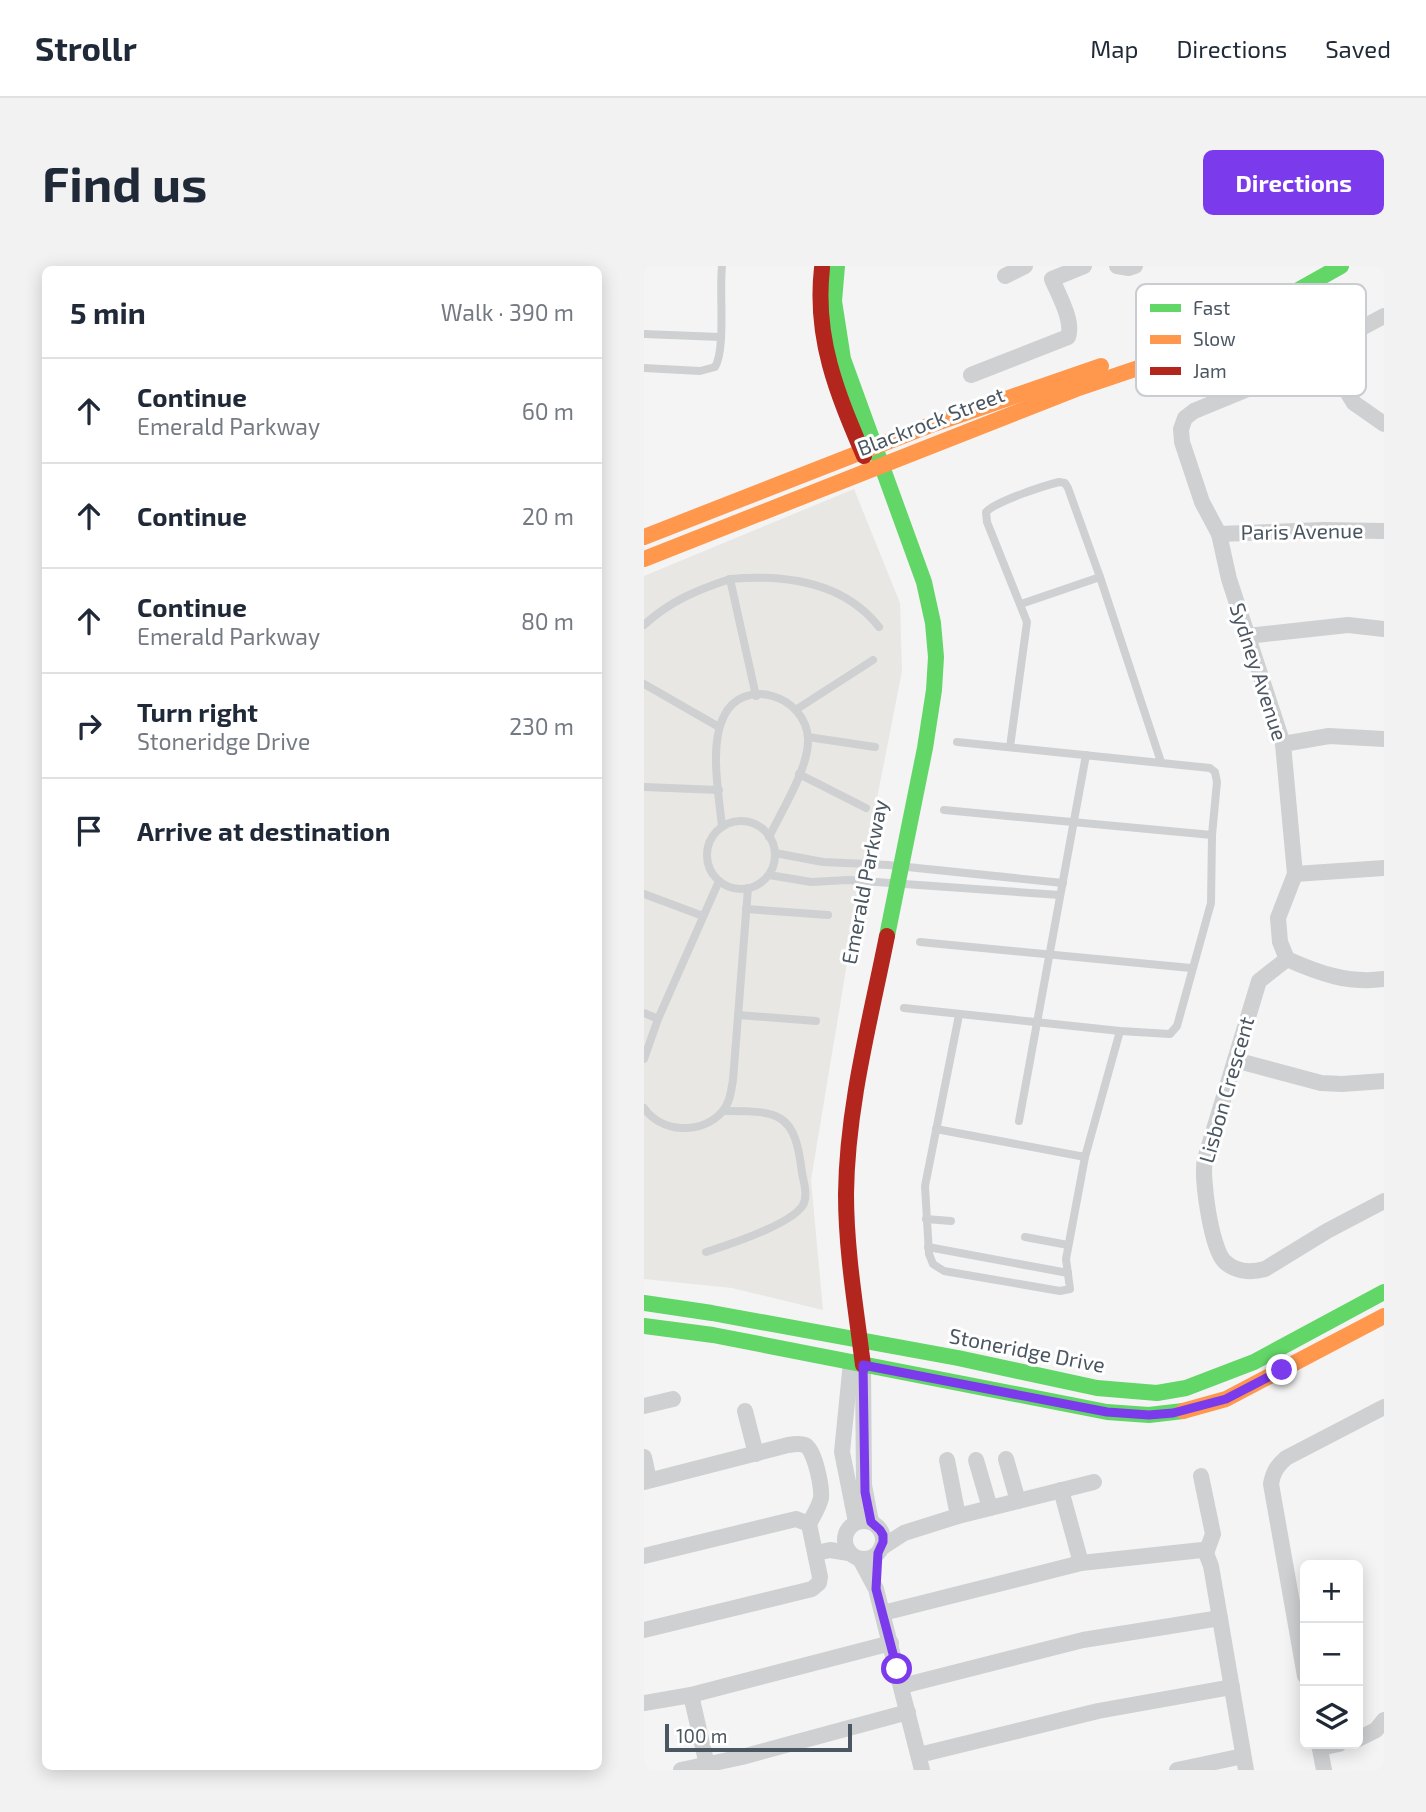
<!DOCTYPE html>
<meta charset="utf-8">
<style>
:root{--surface:#fff;--page:#f2f2f3;--text:#1f2937;--muted:#747a83;--line:#e0e1e3;--accent:#7c3aed}
body{margin:0;font-family:"Exo 2",sans-serif;background:var(--page);color:var(--text)}
.controls{position:absolute;right:21px;bottom:21px;display:grid;overflow:hidden;border-radius:10px;box-shadow:0 4px 18px #0003}
.controls button{width:63px;height:63px;display:grid;place-items:center;padding:0;border:0;border-bottom:2px solid var(--line);background:var(--surface);color:var(--text);font:35px sans-serif}
.scale{position:absolute;left:21px;bottom:18px;width:187px;box-sizing:border-box;padding-left:7px;border:4px solid #4a5661;border-top:0;font-size:19px;line-height:24px;white-space:nowrap;color:#4a5661;-webkit-text-stroke:5px #fff;paint-order:stroke}
.stop{position:absolute;width:21px;height:21px;margin:-16px;border:5px solid #7c3aed;border-radius:50%;background:#fff}
.stop.end{background:#7c3aed;border-color:#fff;box-shadow:0 2px 7px #0008}
.list{margin:0;padding:0;list-style:none}
h2{display:flex;justify-content:space-between;align-items:center;height:91px;margin:0;padding:0 28px;font-size:30px}
h2 small{font-size:23px;font-weight:400;color:var(--muted)}
.list li{display:grid;grid-template-columns:46px 1fr auto;gap:21px;align-items:center;box-sizing:border-box;height:105px;padding:0 28px;border-top:2px solid var(--line)}
.list b{display:block;font-size:26px;white-space:nowrap}
.list p{margin:0;font-size:23px;white-space:nowrap;color:var(--muted)}
.list em{font-size:23px;font-style:normal;color:var(--muted)}
.icon{flex:none;width:38px;height:38px;fill:none;stroke:currentColor;stroke-width:2;stroke-linecap:round;stroke-linejoin:round}
.map{position:relative;flex:none;width:740px;height:1504px;overflow:hidden;border-radius:10px}
header{display:flex;align-items:center;gap:42px;box-sizing:border-box;height:98px;padding:0 35px;background:var(--surface);border-bottom:2px solid var(--line)}
header strong{font-size:33px}
nav{display:flex;gap:38px;margin-inline-start:auto;font-size:24px}
.intro{display:flex;align-items:center;justify-content:space-between;box-sizing:border-box;height:168px;padding:0 42px}
h1{margin:0;font-size:49px}
.button{padding:18px 32px;border-radius:10px;background:var(--accent);color:#fff;font-size:24px;font-weight:700}
main{display:flex;gap:42px;padding:0 42px}
aside{flex:1;background:var(--surface);border-radius:10px;box-shadow:0 4px 18px #0003}
.map>svg:first-child{display:block}
.commercial{fill:#e8e7e3}
.lines{fill:none;stroke-linecap:round;stroke-linejoin:round}
.lane{stroke:#ced0d2;stroke-width:8}
.street{stroke:#ced0d2;stroke-width:16}
.fast{stroke:#63d668;stroke-width:16}
.slow{stroke:#ff974d;stroke-width:16}
.jam{stroke:#b3261e;stroke-width:16}
.route{stroke:#7c3aed;stroke-width:9}
.labels{text-anchor:middle;stroke-width:6;stroke-linejoin:round;paint-order:stroke}
.street-label{font-size:21px;fill:#4a5661;stroke:#fff}
.key{fill:#fff;stroke:#c9ccd0;stroke-width:2}
.key-label{font-size:19px;fill:#4a5661}
</style>
<header>
<strong>Strollr</strong>
<nav><a>Map</a><a>Directions</a><a>Saved</a></nav>
</header>
<div class="intro"><h1>Find us</h1><a class="button">Directions</a></div>
<main>
<aside>
<h2>5 min<small>Walk · 390 m</small></h2>
<ul class="list">
<li><svg class="icon" aria-label="ahead" viewBox="0 0 24 24"><path d="M12 20V5M6 11l6-6 6 6"/></svg><div><b>Continue</b><p>Emerald Parkway</p></div><em>60 m</em></li>
<li><svg class="icon" aria-label="ahead" viewBox="0 0 24 24"><path d="M12 20V5M6 11l6-6 6 6"/></svg><div><b>Continue</b></div><em>20 m</em></li>
<li><svg class="icon" aria-label="ahead" viewBox="0 0 24 24"><path d="M12 20V5M6 11l6-6 6 6"/></svg><div><b>Continue</b><p>Emerald Parkway</p></div><em>80 m</em></li>
<li><svg class="icon" aria-label="right" viewBox="0 0 24 24"><path d="M7 20v-9h11M14 6l5 5-5 5"/></svg><div><b>Turn right</b><p>Stoneridge Drive</p></div><em>230 m</em></li>
<li><svg class="icon" aria-label="arrive" viewBox="0 0 24 24"><path d="M6 21V4h12l-3 4 3 4H6"/></svg><div><b>Arrive at destination</b></div></li>
</ul>
</aside>
<div class="map">
<svg width="740" height="1504" viewBox="0 0 740 1504">
<rect width="100%" height="100%" fill="#f4f4f4"/>
<path class="commercial" d="M210,223l46,114 2,68 -42,214 -49,295 12,130 -91,-22 -88,-9v-703z"/>
<g class="lines">
<g class="lane">
<path d="M0,68l76,3"/>
<path d="M0,102l56,3 15,-4c11,-18 4,-76 7,-101"/>
<path d="M86,313c55,-5 113,2 149,48"/>
<path d="M377,338l79,-27"/>
<path d="M0,359c26,-24 53,-35 86,-46l26,117"/>
<path d="M0,418l75,43"/>
<path d="M153,443l76,-49"/>
<path d="M164,471l67,10"/>
<path d="M366,481l17,-125 -40,-100 -1,-10c11,-11 57,-26 73,-30l6,1 3,5 32,89 61,185"/>
<path d="M155,508l67,34"/>
<path d="M0,521l75,3"/>
<path d="M300,544l268,25"/>
<circle cx="97" cy="589" r="34"/>
<path d="M78,561c-3,-32 -13,-82 2,-111 19,-40 82,-21 84,23 1,29 -26,71 -39,98"/>
<path d="M131,587l48,9 65,3 175,18"/>
<path d="M125,609l42,7 37,-2 212,15"/>
<path d="M0,628l59,22"/>
<path d="M102,643l82,6"/>
<path d="M276,676l271,26"/>
<path d="M260,742l216,23 50,3 7,-8 34,-123 1,-68 5,-53 -2,-10 -5,-4 -253,-26"/>
<path d="M0,747l14,6"/>
<path d="M94,749l78,6"/>
<path d="M315,749l-34,171 4,68 4,10 11,7 116,20 10,-2 -4,-30 19,-102 35,-126"/>
<path d="M0,793l14,-40 61,-138"/>
<path d="M0,842c18,25 57,27 78,4 8,-9 9,-21 11,-32l15,-192"/>
<path d="M375,855l67,-366"/>
<path d="M292,863l149,28"/>
<path d="M282,953l25,2"/>
<path d="M381,971l43,8"/>
<path d="M284,981l140,26"/>
<path d="M62,986c22,-7 85,-27 97,-47 5,-9 1,-22 -1,-32 -7,-61 -22,-62 -78,-62"/>
</g>
<g class="street">
<path d="M473,0l12,2 6,-2"/>
<path d="M361,10l20,-10"/>
<path d="M678,84l32,53 30,21"/>
<path d="M327,109l97,-38c6,-16 -10,-43 -16,-58l32,-13"/>
<path d="M575,268l104,-4 61,1"/>
<path d="M603,370l101,-11 36,4"/>
<path d="M639,478l46,-8 55,3"/>
<path d="M651,608l89,-6"/>
<path d="M643,693l-7,-17 -2,-24 17,-44 -12,-130 -54,-165 -10,-45 -17,-32 -20,-60 -1,-13 4,-11 9,-7 56,-23 134,-72"/>
<path d="M643,693l-28,22 -54,178c-4,18 6,88 19,102 11,11 27,12 41,8l62,-38 57,-30"/>
<path d="M643,693c31,14 62,25 97,20"/>
<path d="M591,794l86,23 21,1 42,-3"/>
<path d="M207,1096l-9,90 14,70"/>
<path d="M219,1099l1,120 7,37"/>
<path d="M0,1140l29,-7"/>
<path d="M101,1145l11,43"/>
<path d="M0,1191l5,23"/>
<path d="M362,1193l12,42"/>
<path d="M303,1194l11,56"/>
<path d="M332,1194l14,48"/>
<path d="M557,1210l12,58 -7,19"/>
<path d="M0,1216l144,-37c6,-1 12,-2 17,0 10,5 17,42 16,53 -2,9 -8,18 -12,26"/>
<path d="M417,1224l20,73"/>
<circle cx="220" cy="1274" r="19"/>
<path d="M237,1282l23,-15 54,-17 136,-34"/>
<path d="M172,1287l14,-3 19,3"/>
<path d="M0,1290l152,-37 13,5 11,53 -1,6 -7,6 -168,41"/>
<path d="M216,1293l16,30 46,181"/>
<path d="M239,1347l198,-50 121,-13 4,3 5,13 35,204"/>
<path d="M661,1410l-34,-192c2,-12 6,-18 15,-26l98,-51"/>
<path d="M258,1420l181,-46 137,-22"/>
<path d="M47,1429l16,70"/>
<path d="M0,1437l47,-8 200,-52"/>
<path d="M714,1473l18,-9 8,-10"/>
<path d="M675,1478l5,26"/>
<path d="M676,1482l19,-4"/>
<path d="M275,1489l179,-44 134,-24"/>
<path d="M37,1504l61,-13 166,-45"/>
<path d="M533,1504l66,-14"/>
</g>
<g class="fast">
<path d="M193,0l-3,35 9,58 81,223 9,41 3,34 -2,33 -9,58 -38,188"/>
<path d="M556,77l22,-10 119,-67"/>
<path d="M0,1037l68,10 246,45 139,30 60,5 29,-5 68,-26 130,-70"/>
<path d="M0,1060l69,9 394,77 42,3 34,-4"/>
</g>
<g class="slow">
<path d="M0,271l284,-111 173,-60"/>
<path d="M0,293l432,-170 80,-27 44,-19"/>
<path d="M539,1145l43,-12 158,-83"/>
</g>
<g class="jam">
<path d="M178,2c-8,70 15,125 42,188"/>
<path d="M219,1099c-7,-56 -17,-114 -17,-171 1,-87 24,-173 41,-258"/>
</g>
</g>
<g class="lines">
<path class="route" d="M253,1403l-21,-80 2,-36 5,-11v-7l-3,-5 -9,-8 -6,-30 -2,-127 244,47 42,3 24,-2 53,-14 56,-29"/>
</g>
<g class="labels">
<g class="street-label">
<text transform="translate(287 156) rotate(-21)" y="7">Blackrock Street</text>
<text transform="translate(658 266) rotate(-1)" y="7">Paris Avenue</text>
<text transform="translate(614 406) rotate(72)" y="7">Sydney Avenue</text>
<text transform="translate(221 616) rotate(-79)" y="7">Emerald Parkway</text>
<text transform="translate(583 824) rotate(-74)" y="7">Lisbon Crescent</text>
<text transform="translate(383 1085) rotate(11)" y="7">Stoneridge Drive</text>
</g>
</g>
<rect x="492" y="18" width="230" height="112" rx="10" class="key"/>
<rect x="506" y="38" width="31" height="8" fill="#63d668"/>
<rect x="506" y="69" width="31" height="9" fill="#ff974d"/>
<rect x="506" y="101" width="31" height="8" fill="#b3261e"/>
<g class="key-label">
<text x="549" y="49">Fast</text>
<text x="549" y="80">Slow</text>
<text x="549" y="112">Jam</text>
</g>
</svg>
<div class="controls">
<button>+</button>
<button>−</button>
<button><svg class="icon" aria-label="layers" viewBox="0 0 24 24"><path d="M12 4l9 5-9 5-9-5zM3 14l9 5 9-5"/></svg></button>
</div>
<div class="scale">100 m</div>
<div class="stop" style="left:253px;top:1403px"></div>
<div class="stop end" style="left:638px;top:1104px"></div>
</div>
</main>
